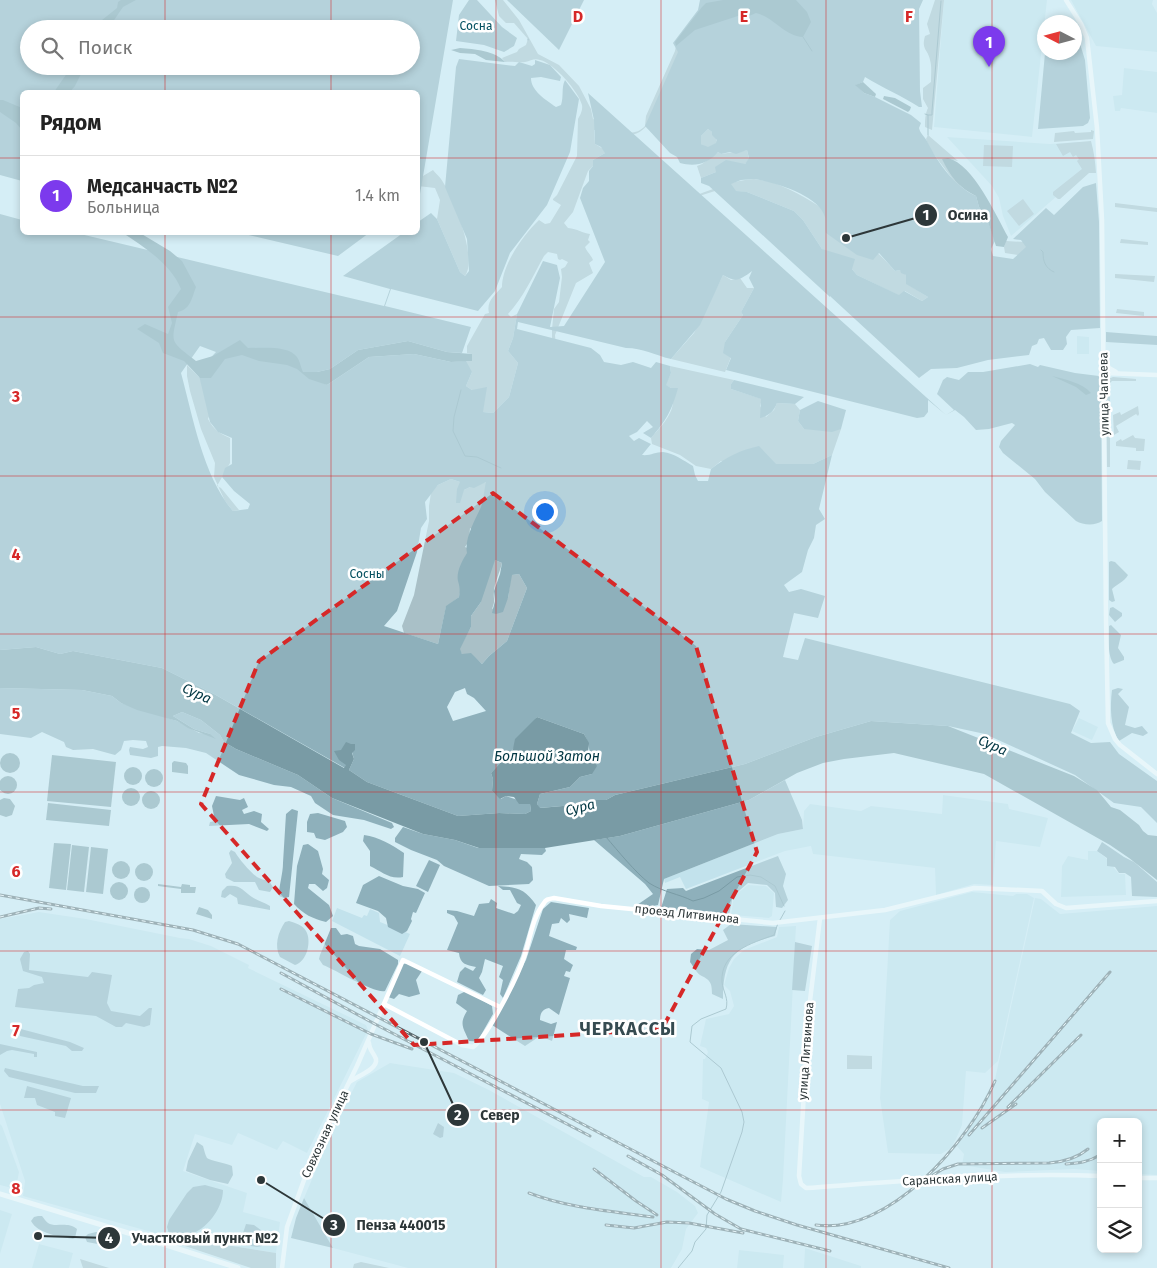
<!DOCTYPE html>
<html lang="ru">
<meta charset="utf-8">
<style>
:root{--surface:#fff;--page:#f2f2f2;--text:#222;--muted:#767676;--line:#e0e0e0;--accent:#7c3aed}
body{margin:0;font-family:"Fira Sans",sans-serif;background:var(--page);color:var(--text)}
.controls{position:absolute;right:15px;bottom:15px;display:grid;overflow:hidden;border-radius:8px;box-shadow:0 2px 8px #0003}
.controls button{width:45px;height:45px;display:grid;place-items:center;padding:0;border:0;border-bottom:1px solid var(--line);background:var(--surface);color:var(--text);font:25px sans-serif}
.compass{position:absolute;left:1037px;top:15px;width:45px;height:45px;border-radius:50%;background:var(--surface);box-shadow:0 2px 8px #0003;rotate:276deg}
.you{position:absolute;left:544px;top:511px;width:18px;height:18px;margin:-12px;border:4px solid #fff;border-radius:50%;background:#1a73e8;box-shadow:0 0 0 8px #1a73e833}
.badge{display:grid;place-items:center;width:32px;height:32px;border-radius:50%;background:var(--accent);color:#fff;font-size:16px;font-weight:700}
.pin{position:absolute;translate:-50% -41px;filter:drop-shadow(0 1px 2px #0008)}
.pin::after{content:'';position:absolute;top:26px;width:18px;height:15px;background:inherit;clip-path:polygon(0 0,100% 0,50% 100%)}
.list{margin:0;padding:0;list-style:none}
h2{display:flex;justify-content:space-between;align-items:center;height:65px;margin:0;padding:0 20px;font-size:21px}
h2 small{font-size:16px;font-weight:400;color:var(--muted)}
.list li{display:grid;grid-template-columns:32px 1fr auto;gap:15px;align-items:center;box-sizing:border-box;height:80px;padding:0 20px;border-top:1px solid var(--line)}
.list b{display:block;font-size:19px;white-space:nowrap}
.list p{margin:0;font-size:16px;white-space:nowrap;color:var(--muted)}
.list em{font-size:16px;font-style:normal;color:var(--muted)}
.icon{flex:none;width:28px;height:28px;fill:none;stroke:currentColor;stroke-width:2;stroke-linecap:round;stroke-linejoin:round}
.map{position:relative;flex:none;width:1157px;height:1268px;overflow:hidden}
.search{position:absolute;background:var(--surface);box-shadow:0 2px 8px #0003;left:20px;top:20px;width:400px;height:55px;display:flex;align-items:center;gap:12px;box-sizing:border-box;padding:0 18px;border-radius:28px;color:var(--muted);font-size:19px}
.panel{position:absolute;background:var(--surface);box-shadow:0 2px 8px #0003;left:20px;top:90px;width:400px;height:145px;border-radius:8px}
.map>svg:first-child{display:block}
.built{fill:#c2e2ec}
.green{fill:#a9c0c7}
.forest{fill:#8eb0bb;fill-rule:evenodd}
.water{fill:#799ba5}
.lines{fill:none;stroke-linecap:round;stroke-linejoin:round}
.stream{stroke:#799ba5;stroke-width:1}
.secondary{stroke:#fff;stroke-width:4.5}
.primary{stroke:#fff;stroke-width:5}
.rail-casing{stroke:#5b696d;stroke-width:3}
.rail{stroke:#fff;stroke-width:1;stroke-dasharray:4;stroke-linecap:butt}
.marked{fill:none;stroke:#d62828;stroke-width:4;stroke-dasharray:10 6;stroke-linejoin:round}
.grid{fill:none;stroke:#d62828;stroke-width:1;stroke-opacity:0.55}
.labels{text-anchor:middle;stroke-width:5;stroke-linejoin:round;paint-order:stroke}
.park-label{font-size:12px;fill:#055161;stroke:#fff}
.street-label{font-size:12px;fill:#2d3739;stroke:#fff}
.water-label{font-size:14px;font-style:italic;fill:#003642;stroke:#fff}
.district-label{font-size:18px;font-weight:bold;letter-spacing:1px;fill:#364b51;stroke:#fff}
.grid-label{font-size:16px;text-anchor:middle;font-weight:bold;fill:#d62828;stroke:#fff;stroke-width:5;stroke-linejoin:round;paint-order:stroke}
.leader{fill:none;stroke:#2d3739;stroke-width:2}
.callout-dot{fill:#2d3739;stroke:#fff;stroke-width:2}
.mark-label{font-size:15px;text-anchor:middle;font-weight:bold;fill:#fff}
.callout-label{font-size:14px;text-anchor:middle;font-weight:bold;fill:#2d3739;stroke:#fff;stroke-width:5;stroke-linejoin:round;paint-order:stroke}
</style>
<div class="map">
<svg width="1157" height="1268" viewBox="0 0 1157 1268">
<rect width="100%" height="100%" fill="#d6eef5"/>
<g class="built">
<path d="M944,0h103l-15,137 -98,-10z"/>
<path d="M1071,0h82l-1,4 5,9v39l-61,-6z"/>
<path d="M1124,68l33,4v41l-36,-5 -1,3h-5l-2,-15 9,-1z"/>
<path d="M947,137l103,7 28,-2 10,27 -77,67 -8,-20 -4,-18 -7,-12z"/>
<path d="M1077,336l12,1v17h-12z"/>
<path d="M1079,718l19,9 -6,13 -20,-9z"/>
<path d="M943,795l65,9 1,5 39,9 -8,29 -44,-6 -3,44 -19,-1 -38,11 -1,-27 -122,-14 -2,-8 -26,5 -99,38 -6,-12 -15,6 -1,-4 114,-45 25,-5 1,-18 6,-7 51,7 10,-5 71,8z"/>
<path d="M1088,851h9l9,7 13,16h6l1,21 -65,2 1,-31 6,-10 20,4z"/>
<path d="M748,885l18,1 8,7 -2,23 -3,2 -38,-3 3,-19z"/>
<path d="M972,892l41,4 3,-2h11l7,4 -36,163 -13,12 -19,-2 -4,54 -6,14 -5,9 -10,6 -53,-1 -8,-55 10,-178 10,-9z"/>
<path d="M1035,898l6,1 19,15 97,-8v269l-19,-1v-52h-37v49l-27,-2 -69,3 -43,-7 2,-11 -9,-10 23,-34 17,-31z"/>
<path d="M337,908l25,10 2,-3 3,1 3,-7 9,4 1,9 30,12 -10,22 -68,-35z"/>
<path d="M39,912l47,7 94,19 9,1 22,7 38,19 -1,3 118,57 2,5 -61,123 -24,-12 -6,9 -39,-17 -6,12 -37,-11 -12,37 64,22 -4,19 37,10 -4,31 -114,-18 -139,-39 2,-15 -25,-77v-185z"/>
<path d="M796,926l-13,254 -2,22 -81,-35 9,-65 -7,-3 1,-40h2l3,-7 -2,-4 -6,-2 6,-27 23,-5 5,-8 -4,-15 -6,-6 5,-17 5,-9 10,-9 33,-13 2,-10z"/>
<path d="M390,1063l64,10 35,17 155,87h7l26,15 18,14 3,7 -12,16 -4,20 -11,19h-263l-75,-20 -29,-50 31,-73 22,-43z"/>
<path d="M0,1124l2,2 17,46 -3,17 -16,-4z"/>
<path d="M0,1210l12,4 -12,40z"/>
<path d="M39,1244l34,9 -4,15h-37z"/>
<path d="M805,1248l56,18v2h-57z"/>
<path d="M739,1250l45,5 -1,13h-46z"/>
</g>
<g class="green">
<path d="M495,0h8l16,20 19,34 21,11 20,21 12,23 2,10c17,6 37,23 52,7l1,-10 29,-65 1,-5 8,-8 -32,81c-18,27 -31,12 -58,11l1,14 10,6v3l-12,7v6l-5,5 -15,41 -9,11 4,5c10,1 14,5 22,6l-2,6 2,2 -5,5c2,5 6,8 8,13l-4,3 4,10 -17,10 -21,52 1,12 -4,-9v-9l2,-20 5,-7 3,-25 -1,-8 4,-2 3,-5 -6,-3 -2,1 -2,-1 -1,-5 -9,-2 -4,4c-11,20 -21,42 -36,58l3,3 6,-3 -4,24 -5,13 10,12 -9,34 -16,16 -10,-1 -11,-22 -6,-4 6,-14 -15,-4v-6l15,-1v-7l-5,-1v-7l18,-32 4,-1c-3,-12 6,-18 13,-26 0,-22 21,-52 37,-67l6,4 5,-1 11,-18 -8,-5v-1l4,-4 20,-39 1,-37c2,-3 5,-9 4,-14 -3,-13 -28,-42 -42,-45 -6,-2 -9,1 -15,2 -6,1 -13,-1 -20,0l-3,-4 15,-6 2,-3 7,-4 2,-6 -14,-16h-8l-7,-7z"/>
<path d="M935,0h9l-12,130 -7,-3c0,-6 0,-13 3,-19l-5,-9v-11l8,-6c0,-7 1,-16 -1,-22 -2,-11 -9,-10 -5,-24l5,-2 -3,-10z"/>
<path d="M708,129c5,3 9,8 9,14l-9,5 -7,-4v-8z"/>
<path d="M1091,130l3,1 -1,8 -39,3 1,-9 19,-2 1,2 16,-1z"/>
<path d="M928,135l30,26 -10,-2 17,37 -35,-47 -4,-10z"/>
<path d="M1091,141c3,12 4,18 5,32h-7l-29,26h-2l-5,-4v-3l29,-23 -5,-8 2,-2 -3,-4 -3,2 -3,-5 -7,4 -7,-12z"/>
<path d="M984,145l29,1 -1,21 -29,-1z"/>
<path d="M747,150l2,9 -4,5 -29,8 -15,6 -4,-12 5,-2 16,-12 3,2z"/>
<path d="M433,170c2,3 6,6 8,9 12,17 37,79 24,97l-5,-4 -23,-53 3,-19 -5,-12 -17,-2v-7z"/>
<path d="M754,179c8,1 16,2 23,5 42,17 88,53 118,87l5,-1 6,5 1,9 21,13 -6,4 -17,-10 -5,5 -43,-21 -5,-6 -30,-20 -19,-29 -9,-9 -47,-19 -32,-1 -19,6 1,-2c19,-7 37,-15 57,-16z"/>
<path d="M1023,199l11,15 -15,12 -12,-15z"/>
<path d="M1115,203l42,5v4l-42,-5z"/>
<path d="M1121,239l27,3v3l-28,-2z"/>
<path d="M1006,241l19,1 19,-1 -26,14 -13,-2 -1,-6z"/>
<path d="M1115,274l40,2 -1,6 -39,-4z"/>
<path d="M723,275l8,5 9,-2 7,10h7l-13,24 2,3 -18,27 6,15 -6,15 -54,-13 23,-26z"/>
<path d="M1117,309l27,3v4l-28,-3z"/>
<path d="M187,365l15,15 8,34 -2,5c6,11 11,14 22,19v25l-13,23 4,2 18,22 -6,1 -8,-10 -11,-24 1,-14 -14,-34 -11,-38 -3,-15z"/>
<path d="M670,366l64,14 -3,4v5l31,10 -2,7 6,11 8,-7 3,-7 18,1 5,6 -2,11 6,8h37l-9,26 -19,9 -26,1 -66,-4 -10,8 -15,-3 -16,-11 -28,-11 -1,-6c13,-15 28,-29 20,-50l-6,-3 6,-12z"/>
<path d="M1113,377l23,2v2h-24l-2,2v29l-4,1v-33z"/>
<path d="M1138,406l1,8 -1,2 -2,-2 -20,12 3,6 -5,3 -1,-20 7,-3 1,3z"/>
<path d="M1110,414v53h-3l-1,-52z"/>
<path d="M1133,435l2,3 10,1 -1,12h-8v-3l-20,-2v-4l5,-3 1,2z"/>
<path d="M1128,460l13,1 -1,9 -13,-1z"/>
<path d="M451,479l9,3 4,8 6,-3 16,-5 50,104 -66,-58 -1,13 -4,6 37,16c-2,9 -8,21 -8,29 -1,8 2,7 -2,17l16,-11 3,-23 8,-1 8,14 -20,53 -18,15 -7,8 -9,-8 -11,-2 -3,-5 12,-22v-11l10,-14 -20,-14 -2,9 -13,10 -8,37 -34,-11 -2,-7 12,-31 15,-74v-15l2,-13 7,-8z"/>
<path d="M847,1055l25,1v13h-25z"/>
<path d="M162,1235l114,18v15h-25l-90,-30z"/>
<path d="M80,1259l29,9h-26z"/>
<path d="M361,1262l28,6h-36l1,-4z"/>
</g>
<g class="forest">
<path d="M0,0h453l-33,194 -2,2v-104h-396v89l-22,-6zM29,29h382v37h-382z"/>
<path d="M469,0h8l25,27 15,11 -3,8 -10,6 -20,-7 -28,-4 3,-26z"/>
<path d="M507,0h77l-25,50z"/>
<path d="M700,0h223l-4,9 1,82 2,16h-3c-17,-11 -36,-19 -54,-30l-2,5 -7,3 8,8 11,4 36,18 10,8 -2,5c1,5 5,8 8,13 11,22 27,45 49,55l3,11 8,12 8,22 -4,8 2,7 20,3 13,-12 -5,-7 -8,-1 33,-31 8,7 29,-28 13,-4 3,39 1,106 -29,2 -5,7 1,7 -4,6h-12l-7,-12 -5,1 -2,5 3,21 35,8 24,3 2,2 1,143c-7,5 -19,4 -26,0l-31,-29 -10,-13 -32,-26 -4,-6 2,-6 14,-16 -3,-2 -23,6 -13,1 -12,-13 -9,-7 -9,5 -18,-15v12l-4,5 -7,1 -191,-48 5,-12 -8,-5 2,-11 18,-27 -2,-3 13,-24 -5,-10 3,-7c-12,9 -16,12 -29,4l-23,50 -29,34c-17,-4 -28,-11 -45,-11l-108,-26 -1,7 74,19 9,7 4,7 17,3 12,-3 18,6 5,-6 14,4 1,7 -5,12 5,3h7c-6,22 -12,33 -27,50l-8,-5 10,-6 -6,-6 -10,11 -8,4 5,5 5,-3 12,6 -9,11c8,1 13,-3 21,-3 11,1 21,9 30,14l2,9 3,6h10l3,-12c15,-12 30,-19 48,-23l17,18h37l19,-9 -13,54 6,10 -9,6 -2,13 -6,12 -6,22 -18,13 5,7 12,-3 24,7 -7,22 -24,-5 -11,44 15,3 7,-22 265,66 10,7 -9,22 20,10 19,-1 9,12 38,27v42l-16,-16 -27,-4 -39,-28 -90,-41 -37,-8 -77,-5 -55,16 -71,27 -130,31 -9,5h-20l-12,5 -35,3 -2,-4 3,-10 30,-7 10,-10 12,-3c-2,-14 -1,-28 -8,-40l-47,-17 -24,32 -22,24 2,6 -1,12 9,8 5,-3 24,8 1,7 -6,3 -26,-1 -41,3 -91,-34 -18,-12 5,-11 -2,-7 3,-8 -10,24 -131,-74 -52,-26 -89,-17 -13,3 -24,-7 -36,3v-436l22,6v12l54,1 308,73 6,-17 -47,-13 60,-43 15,-1v-10l13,-9 6,6 23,53 5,4 4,-5 -2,-32 -22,-52 11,-120 3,-8 56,7 4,-4 13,4 3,-2v-4l15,5 11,12 -1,4 -19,-4 -10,1c0,13 15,22 25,29l5,-2c3,-9 0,-17 4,-25l14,19 -9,53 -23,53 -37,48 -15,38 -17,20 -87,-22 -6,17 86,21 -9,26 -15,-1 -39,-11 -50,9 -28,19 -13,3h-15l25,13 42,-28 45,-3 37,8 15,-1 6,11 -6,14 6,4 15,-3 -4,25 10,1 16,-16 9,-34 -10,-12 5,-13 4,-24 26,-53 14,4 3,13 -10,49 14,-1 41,-64 -25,-64 3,-10 6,-7v-10l4,-5v-6l12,-7 -4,-6 -6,-3 -1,-24 -6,-27 358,322 8,-5 -17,-16 6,-14 4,-3 12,3 9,-8h15l47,-8 8,3 2,-2 -3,-21 -5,2 -3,9 -41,5 -31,8 -26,1 -12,9 -88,-81v-1l-1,1 -121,-111 -8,-3v-5l15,-6 -1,-5 11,-7 19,4 4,-6 -2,-8 -11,4 -6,-2 -9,2 -3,-2c-10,12 -23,15 -38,11l-3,-6 -7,-4 -25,-27 33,-74 -5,-9 25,-33zM708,129l4,3v3l5,5 -1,3 -8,4 -7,-3v-8zM754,179c20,3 65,16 71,38 1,4 0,11 1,16l31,22 16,5 6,-7 16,18 5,-1 1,3 5,2v9l22,13 -6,4 -18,-10 -5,4 -42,-20 -5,-6 3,-10 -33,-10 -19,-29 -9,-9 -47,-19 -11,-1 -5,-7 10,-4zM200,346l16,6 -18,19 12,51 8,10 14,6v26l-7,4 -3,9 12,14 16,13 -2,5 -15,2c-30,-35 -40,-94 -52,-138zM451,479l9,3 -3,7 -1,14h4l4,-13 6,-3 4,1 12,-6c-2,8 -2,17 -5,25 -6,13 -17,32 -14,46 -5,8 -11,19 -9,28 2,7 2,9 1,16l-13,9 -8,38 -54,-18 13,-15 20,-59 4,-24 6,-9 -2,-17 13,-17zM495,560l7,3 -2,11 -6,17 1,10 -3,12 4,1 7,-2 5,-14 4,-23 7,-1 8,14 -20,53 -18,15 -7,8 -11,-11 -9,1 -2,-5 11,-22v-11l10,-14zM465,688l2,6 7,4 12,13 -33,10 -6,-14 8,-15z"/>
<path d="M1075,34h2l8,26 5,58 -2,5 -5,3 -45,3 7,-76 29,-1z"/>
<path d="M240,233l129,-1v1l-31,23z"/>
<path d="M1106,332l51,4v9l-51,-3z"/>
<path d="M734,380l70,17 -9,7 -18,-1c-3,8 -8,13 -17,15l1,-19 -30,-10v-5z"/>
<path d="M818,401l28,9 -5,19 -9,3 -28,-3 -6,-8 2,-11z"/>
<path d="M1111,561l4,1 13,13c-4,7 -11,9 -16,14l3,12 -3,1 -3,-2v-38z"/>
<path d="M1113,607l9,6v3l-7,6 -6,-7 1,-7z"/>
<path d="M1111,625l10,10 -3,13 6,9v3l-10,4c-7,-8 -5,-27 -5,-38z"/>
<path d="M0,688l82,2 30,6 9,7 56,18 22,12 11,1 -16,-5 -21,-13 9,-4 19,8 19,15 4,7 12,7 62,26 34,23 60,25 2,4 -3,2 -27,-9 -31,-5 -18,-12 -4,-7 -20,-9 -17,-2 -35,-10 -33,-22 -20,-5 -24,-2 -4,1v9l-7,2 -21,-3 -1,-5 1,-3 13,2 5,-2 -2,-6 -13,-1 -9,1 -3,9 -6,5 -22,-6 -20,1 -7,-3 -2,-5 -22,-10 -11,6 -31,-4z"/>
<path d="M1118,688l5,1 -5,5 11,13 -4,18 10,3 7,-2 6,7 -5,3 -11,-3 -13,8c-9,-14 -9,-35 -7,-51z"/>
<path d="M785,780l17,40 1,9 -25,5 -114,45 -6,26 -10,2 -11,-2 16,-11 -8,-10 -51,-44 26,-4 129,-36z"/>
<path d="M216,796l24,4 4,-2 4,9 -6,3 2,4 10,-3 8,3 -1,8 8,7 -2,2 -18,-7 -40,2 1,-4 5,-1 -3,-15z"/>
<path d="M292,809l6,2 -9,86 -5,1 -5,-2c0,-12 4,-22 4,-33 1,-17 2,-33 3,-49z"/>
<path d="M318,813l27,8 2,6 -4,5 -18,8 -9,-2 -2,-5 -7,-1v-10l3,-8z"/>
<path d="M403,827l20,7 32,6 23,8h67l1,3 -4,4 -21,-1 -2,5 8,3 5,5 1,13 -4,4 -40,2 -45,-20 -7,-6 -26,-10 -16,-8v-4z"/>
<path d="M364,835c15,2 28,10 40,18l-1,24c-13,3 -22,-6 -33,-11v-15l-7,-10z"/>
<path d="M1102,842l22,15 10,5 23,20v15l-25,-1 -1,-19 -6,-4h-6l-4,-6 -8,-1v-8l-10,-7z"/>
<path d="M308,844l10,7 5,18 -1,5 7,6 -2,8 -4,3 -8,-7h-6l-1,4 21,17 4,11 -7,6c-13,-3 -23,-8 -32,-18l3,-38 6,-21z"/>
<path d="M231,850l4,2c4,7 15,20 22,25 3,2 8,3 12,4l4,6 -3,5 -11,-2 -4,-8h-21l-8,-4 -1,-4 7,-11 -3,-10z"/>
<path d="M778,856l8,18 -3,12 5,14 -6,8 -6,-1 -1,-14 -8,-8 -19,-2 -15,13 -4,19 -68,-7 6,-19 16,-1 3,3z"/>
<path d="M429,860l11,5 -12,27 -12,-6z"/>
<path d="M379,876l24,10 15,3 7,4 -9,20 -3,-1 -2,7 1,2 -5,10 -5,3 -14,-7 -2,-9 -8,-7 -22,-8 7,-18z"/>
<path d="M227,886c14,-2 16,5 25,11 6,4 12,5 18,9v4l-32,-6 -1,-6 -7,-4 -5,4 -4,-1 1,-6z"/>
<path d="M498,886c19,1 27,3 38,19l-15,51 -18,42 -3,-4 3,-14 -4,-3 4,-11 -18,-7 -3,13 -3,6 7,12 -3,5 -26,-13 3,-10 5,-5 8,4 3,-4c-10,-2 -16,-3 -17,-14l-12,-3 11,-27 -4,-7 -7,-3v-3l10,1 17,5 5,-12 10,-1 2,-4 6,4 -1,5 18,6 4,-3 3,-6 -4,-2 -7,-13h-7z"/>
<path d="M551,902l38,6 -2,10 -18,-4 1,6 -3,3 -6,-5 -2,5 -7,1 -3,12 28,11 -1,3h-10l-2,9 9,6 -3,7 -4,-1 -2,5 6,2 -11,37 -10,-7c-7,1 -9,6 -9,12l11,4 6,-2 -5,19 -12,-5 -15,10 -33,-21 34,-65 17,-51z"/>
<path d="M289,921c6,2 14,4 17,10 6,10 1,31 -11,34l-15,-8c-6,-11 -2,-25 5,-35z"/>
<path d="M731,924l46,3 -2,9c-40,10 -52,21 -52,63l-11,-5c0,-12 -2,-14 -12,-19 -4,-3 -7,-9 -10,-13l1,-8 6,-5 12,1 19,-10 -5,-10z"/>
<path d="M331,928h5l5,7 6,-1 6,2 2,8 4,2 21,3 18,11v4l-13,27c-10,3 -49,-21 -62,-26l-4,-6 1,-4z"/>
<path d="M795,942l17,4 -7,45 -13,-1z"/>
<path d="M28,951l2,3 -1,16 59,7 4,-5 20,3 -5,28 4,8 29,5 9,-8h3l-2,17 -6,2 -18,-4 -4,4h-6l-20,-11 -81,-9 3,-18 11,-1 5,-3 10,-2 -2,-6 -19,-6 -3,-12 4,-7z"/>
<path d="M409,963l13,8 -6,9 4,14 -11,3 -10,-3 -5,5 -6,-2 15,-33z"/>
<path d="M466,991l26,15 1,8 -16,28 -8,-1c-6,-14 -10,-17 -2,-30l-11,-8 2,-8z"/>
<path d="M17,1028l53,14 14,6 -2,3h-10l-6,-5 -46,-10v-4l-6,-2z"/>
<path d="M0,1044l37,8v5h-3v-3l-22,-4 -5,1 -7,4z"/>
<path d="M5,1068l78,18h16l-3,7h-21l-66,-16 -5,-6z"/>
<path d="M27,1086l44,12 -6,20 -10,-2v-4l-18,-7 -2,-7h-11z"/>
<path d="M438,1123l6,4 -1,10 -3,1 -7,-4z"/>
<path d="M197,1142l6,4c1,3 2,9 4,12 3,3 20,5 25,8l1,9 -5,9 -18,-4 -24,-9 2,-10z"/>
<path d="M205,1185l18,5c0,19 -17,40 -34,45 -6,2 -15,1 -20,-1l-2,-7 2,-7 18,-27 6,-6z"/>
<path d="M304,1198l29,50 -42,-10 5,-20z"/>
<path d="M38,1216h4c2,2 3,5 6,7 7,5 19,-2 29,6l-2,9 -2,1c-14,-3 -35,-5 -42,-18l3,-4z"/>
<path d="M246,1224l8,1 19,14 -1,3 -4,2 -4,-3 -2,5 -5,1 -13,-2 -2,-9z"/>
<path d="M96,1232l20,5 2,5 -1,3 -3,2 -27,-5 -2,-5 3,-3z"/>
</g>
<g class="water">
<path d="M121,0h15l-13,7 -15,22h-12l6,-9 15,-12 1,-6z"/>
<path d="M723,0h73l11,12 4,10 -8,15c-19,-1 -29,-20 -47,-24l-7,3 -5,-2 -49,16 -19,16 -1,-4 27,-35 4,-4z"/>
<path d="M460,48c14,1 36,3 45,14l-19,-2 -11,-6 -15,-1 -9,-3z"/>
<path d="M72,66h13l-10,20 -5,6h-16z"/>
<path d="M863,82l13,12 -1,3 -11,-4 -9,-8z"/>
<path d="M884,96l11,2 16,9 -1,3 -2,2 -25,-13z"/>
<path d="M0,100h3l19,8v22l-6,-7 -16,-11z"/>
<path d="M948,158c25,6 48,57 60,79l-4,10 -8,-1 -9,-27 -8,-12 -3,-11c-18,-9 -25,-19 -34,-37z"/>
<path d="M123,233h17l30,18 12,10 14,26c-4,10 -5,22 -18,25 -7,32 -9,28 18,49l17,-5 27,-16 8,8c13,0 41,-3 49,9 3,4 4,11 6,15h14l13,-3 28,-19 50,-9 39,11 25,2v7l-21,1 -37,-8 -45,3 -42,28 -18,-6 -12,-10 -10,-4 -28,-4 -17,-6 -17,4 -14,19h-11l-16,-17 -21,-8 -4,-10 -22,-14 8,-5 23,10 4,-11 -4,-16 13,-18c-10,-25 -37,-42 -58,-56z"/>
<path d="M1052,376c12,3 31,7 39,17l-5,2 -10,-8z"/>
<path d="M36,647l24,7 13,-3 89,17 52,26 130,74 2,-3 -7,-5 -5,-9 7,-1 5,-8 5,2h4v6l-3,3 2,6 -5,11 18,12 91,34 41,-3 26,1 6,-3 -1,-7h-11l-5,-7 -8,-1 -6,3 -8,-8 1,-12 -2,-6 22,-24 2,-10 22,-22 47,17 5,9 -1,10 9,13 -5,8 -12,3 -10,10 -30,7 -3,10 3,4 34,-3 12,-5h20l9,-5 130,-31 71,-27 55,-16 77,5 126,50 23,14 14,17 9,3 19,15 4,6 5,4 9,1v44l-28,-22 -19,-13 -126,-71 -90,-21 -50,6 -21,4 -26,10 -48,27 -129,36 -75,12h-66l-24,-8 -32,-6 -91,-36 -34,-23 -62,-26 -12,-7 -4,-7 -19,-15 -19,-8 -9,4 21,13 16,5 6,5 -28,-11 -11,-7 -40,-11 -16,-7 -9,-7 -30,-6 -82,-2v-38z"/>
<circle cx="10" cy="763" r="10"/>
<path d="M52,755l64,7 -5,45 -64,-6z"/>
<path d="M174,761l12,2 2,3v8l-16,-2v-9z"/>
<circle cx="133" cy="776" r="9"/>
<circle cx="154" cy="778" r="9"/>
<circle cx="8" cy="785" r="9"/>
<circle cx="131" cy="797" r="9"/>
<circle cx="151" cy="800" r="9"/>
<path d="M4,798l6,1 5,7 -3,9 -6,2 -6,-2v-15z"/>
<path d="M48,803l63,7 -2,16 -63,-6z"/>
<path d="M54,843l17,1 -5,46 -17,-2z"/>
<path d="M72,845l17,2 -5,45 -17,-2z"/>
<path d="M91,847l17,2 -5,45 -17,-2z"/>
<circle cx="121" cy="870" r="9"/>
<circle cx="144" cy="872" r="9"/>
<circle cx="119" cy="891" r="9"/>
<path d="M158,884l23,3 1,-3 8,1v2h6l-1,6h-14v-4l-23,-3z"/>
<circle cx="142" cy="895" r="8"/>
<path d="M199,907l9,3 4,5v4l-16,-5z"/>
</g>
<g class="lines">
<g class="stream">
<path d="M803,37l9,14"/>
<path d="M528,40v-1"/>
<path d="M925,114l3,1v20"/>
<path d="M928,115h4v-4l9,-110"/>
<path d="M1041,250l2,2c0,9 2,16 11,20"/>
<path d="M461,390l-7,27 -1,14 12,25 12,1 24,11"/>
<path d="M606,837c12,14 29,35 43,46 14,9 30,11 44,18l11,-3 15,-7 18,-14 13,-2 11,2 14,9 9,20"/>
<path d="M780,920l5,-9"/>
<path d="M678,1268l14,-17 3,-9 11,-13 1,-14 14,-23 21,-60 2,-10 -2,-10 -21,-44 -31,-26 2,-16 9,-7 25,-10c3,-11 -3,-17 -4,-27 -2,-30 30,-39 52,-47l4,-12"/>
</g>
<g class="secondary">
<path d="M1066,0l15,24 6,14 10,90 5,92 4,399 2,104 7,16 5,6 37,29"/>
<path d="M1105,360l4,8 7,4"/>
<path d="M1104,373l53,2"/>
<path d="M820,918l-11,91 -10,167 2,8 5,4c97,-7 197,-16 295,-12"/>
<path d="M384,1004l78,41 11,2c14,-9 45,-71 51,-90 6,-17 8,-39 20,-54 2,-4 5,-4 10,-5l47,8 172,17 112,-13 89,-22 68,3 14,13 10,4 91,-7"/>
<path d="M351,1081c7,-5 27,-12 25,-22 -2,-6 -7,-9 -7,-16"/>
<path d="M1138,1178h19"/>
<path d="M282,1268l5,-41 25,-69 45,-92 46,-106 97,47"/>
</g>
<path class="primary" d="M0,1194l125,38 113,36"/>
<defs>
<g id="rail">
<path d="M0,895l193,35 45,14 488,255 29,12 42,14 152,43"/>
<path d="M0,917l39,-9 12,1"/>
<path d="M281,973l92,50 217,113"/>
<path d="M281,989l90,45 41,15"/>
<path d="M1008,1107l73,-72"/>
<path d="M982,1128l34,-24"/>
<path d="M969,1135l141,-163"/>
<path d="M628,1156l34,19 53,39 26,15 89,22"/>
<path d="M1066,1164c13,-1 23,-2 34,-9"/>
<path d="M594,1169l42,32 21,14"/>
<path d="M933,1175l10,-6 15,-5 91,-1c14,-1 28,-5 39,-14"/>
<path d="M529,1193c39,15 82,18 124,24"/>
<path d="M606,1225l28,3 33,-6 22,1 54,10"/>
<path d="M816,1225c73,10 153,-83 179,-144"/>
</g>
</defs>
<use href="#rail" class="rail-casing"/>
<use href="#rail" class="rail"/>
</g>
<path d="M0 0H1157V1268H0ZM493,493l203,153 61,206 -95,177 -248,16 -213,-241 58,-143z" fill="#d6eef5" fill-opacity=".55" fill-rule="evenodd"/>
<path class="marked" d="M493,493l203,153 61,206 -95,177 -248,16 -213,-241 58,-143z"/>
<path class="grid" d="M165,0v29M331,0v29M496,0v1268M661,0v1268M826,0v1268M992,0v1268M165,66v26M331,66v26M0,158h22M418,158h739M165,232v1036M331,232v1036M0,317h1157M0,476h1157M0,634h1157M0,792h1157M0,951h1157M0,1110h1157"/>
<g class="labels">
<g class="park-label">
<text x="476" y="30">Сосна</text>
<text x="367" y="578">Сосны</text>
</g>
<g class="street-label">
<text transform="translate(1104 394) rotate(-91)" y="4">улица Чапаева</text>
<text transform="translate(687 914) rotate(6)" y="4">проезд Литвинова</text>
<text transform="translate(806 1051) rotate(-86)" y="4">улица Литвинова</text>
<text transform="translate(325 1134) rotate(-65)" y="4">Совхозная улица</text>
<text transform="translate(950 1179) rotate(-3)" y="4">Саранская улица</text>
</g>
<g class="water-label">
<text transform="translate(197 693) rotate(25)" y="5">Сура</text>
<text transform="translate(993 745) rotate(24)" y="5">Сура</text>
<text x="547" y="761">Большой Затон</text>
<text transform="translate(580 807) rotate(-14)" y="5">Сура</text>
</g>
<g class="district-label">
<text x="628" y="1035">ЧЕРКАССЫ</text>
</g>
</g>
<g class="grid-label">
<text x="578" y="22">D</text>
<text x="744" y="22">E</text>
<text x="909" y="22">F</text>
<text x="16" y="402">3</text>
<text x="16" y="560">4</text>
<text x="16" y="719">5</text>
<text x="16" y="877">6</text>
<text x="16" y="1036">7</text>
<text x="16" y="1194">8</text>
</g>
<path class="leader" d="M846 238L926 215M424 1042L458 1115M261 1180L334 1225M38 1236L109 1238"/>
<g class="callout-dot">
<circle cx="846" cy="238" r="5"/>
<circle cx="424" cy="1042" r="5"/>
<circle cx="261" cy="1180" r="5"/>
<circle cx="38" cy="1236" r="5"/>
<circle cx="926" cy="215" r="12"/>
<circle cx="458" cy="1115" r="12"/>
<circle cx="334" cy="1225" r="12"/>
<circle cx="109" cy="1238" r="12"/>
</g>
<g class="mark-label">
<text x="926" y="220">1</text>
<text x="458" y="1120">2</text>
<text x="334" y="1230">3</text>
<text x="109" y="1243">4</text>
</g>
<g class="callout-label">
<text x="968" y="220">Осина</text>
<text x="500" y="1120">Север</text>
<text x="401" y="1230">Пенза 440015</text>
<text x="205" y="1243">Участковый пункт №2</text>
</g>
</svg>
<div class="controls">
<button>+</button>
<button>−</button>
<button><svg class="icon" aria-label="layers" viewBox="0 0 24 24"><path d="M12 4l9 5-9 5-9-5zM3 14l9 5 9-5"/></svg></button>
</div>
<svg class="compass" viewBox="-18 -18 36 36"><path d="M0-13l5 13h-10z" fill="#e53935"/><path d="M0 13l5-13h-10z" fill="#767676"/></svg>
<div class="you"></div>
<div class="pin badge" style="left:989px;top:67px">1</div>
<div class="search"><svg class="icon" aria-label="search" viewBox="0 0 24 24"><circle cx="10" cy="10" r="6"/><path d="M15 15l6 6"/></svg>Поиск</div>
<section class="panel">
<h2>Рядом<small></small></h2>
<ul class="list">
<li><span class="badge">1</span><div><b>Медсанчасть №2</b><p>Больница</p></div><em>1.4 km</em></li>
</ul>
</section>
</div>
